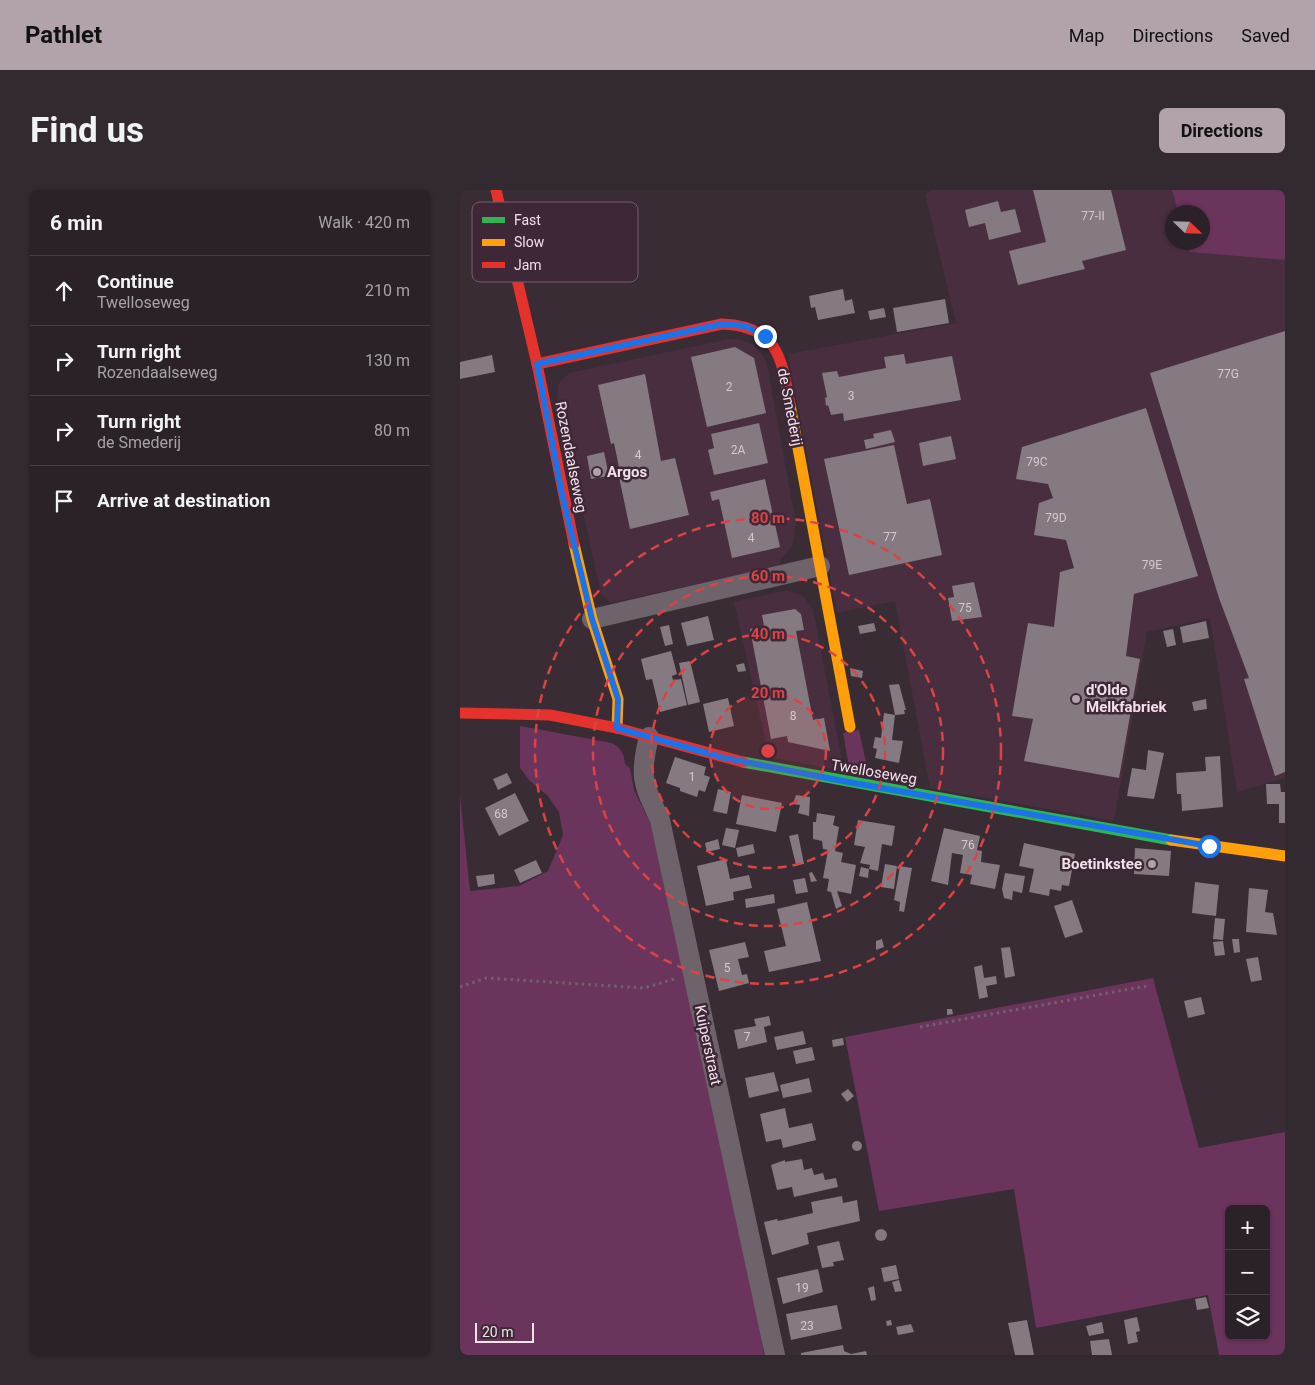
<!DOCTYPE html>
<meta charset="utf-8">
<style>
:root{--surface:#2b2128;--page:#332930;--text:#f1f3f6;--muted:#a6a3a8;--line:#473e45;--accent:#b1a2ab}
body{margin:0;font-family:Roboto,sans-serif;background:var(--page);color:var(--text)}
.controls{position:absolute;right:15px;bottom:15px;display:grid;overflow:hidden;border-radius:8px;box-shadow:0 1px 4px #0004}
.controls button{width:45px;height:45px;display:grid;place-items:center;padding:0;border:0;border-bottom:1px solid var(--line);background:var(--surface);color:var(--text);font:25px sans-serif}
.compass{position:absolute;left:705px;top:15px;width:45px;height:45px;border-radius:50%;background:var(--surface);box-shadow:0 1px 4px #0004;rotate:113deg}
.scale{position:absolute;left:15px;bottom:12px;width:59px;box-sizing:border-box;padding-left:5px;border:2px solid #f1e1eb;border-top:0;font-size:14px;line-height:18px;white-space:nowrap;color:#f1e1eb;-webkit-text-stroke:4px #3e2736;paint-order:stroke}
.stop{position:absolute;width:15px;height:15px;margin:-11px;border:4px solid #1a73e8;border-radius:50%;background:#fff}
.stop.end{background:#1a73e8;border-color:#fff;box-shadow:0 1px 5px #0008}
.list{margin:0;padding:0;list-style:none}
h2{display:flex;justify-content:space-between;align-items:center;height:65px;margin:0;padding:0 20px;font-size:21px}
h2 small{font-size:16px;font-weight:400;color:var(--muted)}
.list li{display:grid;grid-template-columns:32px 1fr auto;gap:15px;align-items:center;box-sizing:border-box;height:70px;padding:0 20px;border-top:1px solid var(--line)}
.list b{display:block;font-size:19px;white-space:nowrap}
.list p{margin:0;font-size:16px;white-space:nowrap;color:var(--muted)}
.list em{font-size:16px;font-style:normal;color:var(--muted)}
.icon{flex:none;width:28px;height:28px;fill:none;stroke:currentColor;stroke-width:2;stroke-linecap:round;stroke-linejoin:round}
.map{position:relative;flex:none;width:825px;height:1165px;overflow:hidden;border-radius:8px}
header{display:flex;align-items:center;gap:30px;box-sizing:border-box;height:70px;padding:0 25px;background:var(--accent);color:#111}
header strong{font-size:24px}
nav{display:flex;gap:28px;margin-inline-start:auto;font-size:18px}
.intro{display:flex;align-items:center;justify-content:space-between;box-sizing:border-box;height:120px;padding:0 30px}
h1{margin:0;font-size:35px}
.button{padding:12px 22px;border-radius:8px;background:var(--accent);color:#111;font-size:18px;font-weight:700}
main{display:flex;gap:30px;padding:0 30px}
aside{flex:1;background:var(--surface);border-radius:8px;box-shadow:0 1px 4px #0004}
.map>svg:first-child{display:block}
.built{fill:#492e40}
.green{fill:#6b345c;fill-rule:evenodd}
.building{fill:#857a82}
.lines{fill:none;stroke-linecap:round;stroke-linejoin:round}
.path{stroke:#6f636b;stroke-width:3;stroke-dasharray:2.5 4;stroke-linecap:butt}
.street{stroke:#6f636b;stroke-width:20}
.fast{stroke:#30b455;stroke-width:11}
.slow{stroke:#ff9f0a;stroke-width:11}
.jam{stroke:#e5322d;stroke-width:11}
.route{stroke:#1a73e8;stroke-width:6}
.ring{fill:none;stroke:#da4445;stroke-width:2.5;stroke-dasharray:9 6}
.poi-dot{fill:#b1a2ab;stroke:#3e2736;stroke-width:2}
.labels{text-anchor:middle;stroke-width:5;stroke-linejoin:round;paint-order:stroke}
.number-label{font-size:12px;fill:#d6c7d1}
.street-label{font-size:15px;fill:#f1e1eb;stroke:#3e2736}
.poi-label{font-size:15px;font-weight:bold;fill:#f1e1eb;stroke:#3e2736;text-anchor:start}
.key{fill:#3e2736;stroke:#745f6c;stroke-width:1}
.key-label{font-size:14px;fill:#f1e1eb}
.centre{fill:#da4445;stroke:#3e2736;stroke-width:2.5}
.ring-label{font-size:15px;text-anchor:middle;font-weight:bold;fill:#da4445;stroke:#3e2736;stroke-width:5;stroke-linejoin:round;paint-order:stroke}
</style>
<header>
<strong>Pathlet</strong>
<nav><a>Map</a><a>Directions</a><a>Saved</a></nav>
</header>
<div class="intro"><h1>Find us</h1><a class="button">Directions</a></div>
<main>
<aside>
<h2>6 min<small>Walk · 420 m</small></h2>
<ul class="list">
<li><svg class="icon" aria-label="ahead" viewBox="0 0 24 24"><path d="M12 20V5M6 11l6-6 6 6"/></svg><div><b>Continue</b><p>Twelloseweg</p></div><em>210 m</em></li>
<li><svg class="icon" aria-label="right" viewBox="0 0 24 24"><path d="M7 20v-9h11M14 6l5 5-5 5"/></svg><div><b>Turn right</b><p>Rozendaalseweg</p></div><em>130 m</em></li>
<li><svg class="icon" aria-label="right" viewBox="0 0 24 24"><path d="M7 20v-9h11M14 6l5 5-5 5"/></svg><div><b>Turn right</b><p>de Smederij</p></div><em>80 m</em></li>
<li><svg class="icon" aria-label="arrive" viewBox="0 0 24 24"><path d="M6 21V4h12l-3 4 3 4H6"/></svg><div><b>Arrive at destination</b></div></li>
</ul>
</aside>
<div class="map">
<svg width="825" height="1165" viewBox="0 0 825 1165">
<rect width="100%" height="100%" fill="#392c35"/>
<g class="built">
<path d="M472,0h240l6,22h-6v30l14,1 3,9 96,8v518l-48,14 -27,-174 -63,14 -33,189 -184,-33 -35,-187 -58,12 -49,-259 168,-31 -31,-129z"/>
<path d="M269,149h8l15,5 9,9 6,11 29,160 -4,22 -12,14 1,5 -170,38 -10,-9 -44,-198 1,-12 11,-11z"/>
<path d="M327,400l16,6 10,13 31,162 -75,-14 -35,-155z"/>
</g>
<g class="green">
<path d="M712,0h113v70l-96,-8 -3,-9 16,-1v-30h-24z"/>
<path d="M60,536l92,17c9,5 12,10 13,21l5,4 4,22 17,35 108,496 5,34h-304v-560l10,96 49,-5 29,-15 15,-36 -4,-23 -11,-16 -18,-15 -10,-13z"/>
<path d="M399,540l10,46 -19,-4 -7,-39z"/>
<path d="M693,788l46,170 86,-16v223h-66l-11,-60 -172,33 -22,-139 -135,22 -34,-174zM769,1019h37v127h-37z"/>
</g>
<g class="building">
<path d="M573,0h78l15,60 -44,11 3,8 -67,16 -9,-34 37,-9z"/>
<path d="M538,11l3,11 14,-3 6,23 -32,8 -4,-17 -16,4 -4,-17z"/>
<path d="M383,99l2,12 7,-2 3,14 -37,7 -3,-13 -4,1 -2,-12z"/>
<path d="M485,109l4,24 -52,9 -4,-24z"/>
<path d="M424,118l2,9 -16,3 -2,-9z"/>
<path d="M825,141v441l-10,4 -31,-97 5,-1 -30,-80 -69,-225z"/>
<path d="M275,157l19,11 12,55 -59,14 -16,-70z"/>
<path d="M444,164l2,10 46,-8 9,44 -117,21 -1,-8 -12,2 -3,-10 -2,1 -1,-8 2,-1 -5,-24 15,-2 2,6 47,-9 -2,-11z"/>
<path d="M32,165l3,17 -35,7v-17z"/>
<path d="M185,184l16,87 14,-3 14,57 -59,14 -11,-52h2l-7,-34 -3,1 -13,-59z"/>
<path d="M686,218l52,168 -64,18 -8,62 14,3 -21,119 -95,-17 9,-42 -21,-3 16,-93 26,4 6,-55 14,-4 -8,-28 -32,-5 5,-32 14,-5 -5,-14 -32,-5 6,-32z"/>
<path d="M299,233l9,40 -54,12 -6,-25 6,-2 -3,-14z"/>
<path d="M431,240l4,12 -29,7 -2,-9 10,-2 -1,-4z"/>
<path d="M491,246l5,23 -33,7 -4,-23z"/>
<path d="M434,255l13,59 23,-5 12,56 -93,20 -25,-116z"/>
<path d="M144,262l5,24 -18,3 -4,-23z"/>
<path d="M305,289l15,68 -48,11 -13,-59 -7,2 -2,-9z"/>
<path d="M514,392l8,35 -30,4 -4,-23 6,-1 -2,-11z"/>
<path d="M335,419l6,5 3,16 -8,1 17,89 11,-2 6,33 -42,-9 -1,-6 -16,3 -21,-110 14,-3 -2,-11z"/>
<path d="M248,426l6,24 -27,6 -6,-23z"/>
<path d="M746,431l3,17 -26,5 -3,-16z"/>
<path d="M414,433l2,8 -16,3 -2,-8z"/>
<path d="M209,435l4,19 -8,2 -5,-19z"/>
<path d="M713,439l3,16 -9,2 -4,-16z"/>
<path d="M211,461l6,23 -5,2 1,4 8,-1 6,26 -27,7 -8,-33 -6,1 -5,-21z"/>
<path d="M230,471l10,41 -12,3 -9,-42z"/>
<path d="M284,473l2,8 -8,1 -2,-7z"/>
<path d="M390,478l13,3 -1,7 -11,-2z"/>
<path d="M439,494l7,26h-2l1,4 -10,1 -6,-30z"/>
<path d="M268,508l6,28 -25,6 -6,-28z"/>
<path d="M746,509l1,10 -13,2 -2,-9z"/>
<path d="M424,523l11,2 -3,25 11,1 -4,22 -24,-5 2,-9 -4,-1 2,-11 6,1z"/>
<path d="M688,560l16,3 -10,46 -27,-3 5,-28 14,2z"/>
<path d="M760,566l3,51 -41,4 -1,-17h-4l-1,-21 30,-2 -1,-14z"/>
<path d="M215,567l31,10 -2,8 6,2 -5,15 -6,-2 -2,7 -17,-6v-3l-14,-5z"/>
<path d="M47,583l5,10 -14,7 -5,-11z"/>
<path d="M806,594h14l1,8h4v31h-6v-19h-12z"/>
<path d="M258,599l13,3 -4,22 -14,-3z"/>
<path d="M55,603l14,28 -30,15 -14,-28z"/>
<path d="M282,605l40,8 -6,29 -40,-8z"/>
<path d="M336,605l14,2 -1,19 -11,-3 2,-8 -7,-1z"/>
<path d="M357,623l18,3 -2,9 6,2 -4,24 8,2 -2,9 15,3 -5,29 -14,-3 5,15 -6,3 -5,-17 -4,-1 2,-12 -6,-1 5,-28 -5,-1 -1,-8 -9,-2v-17h3z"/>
<path d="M398,630l37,6 -3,20 -10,-2 -4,27 -9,-2 -1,9 -9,-2 2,-9 8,2 1,-4 -10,-2 5,-16 -11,-2z"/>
<path d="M266,638l13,2 -4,18 -13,-3z"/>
<path d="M484,638l36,8 -3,14 5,1 -1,11 19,3 -5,24 -25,-5 2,-9 -12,-2 3,-18 -11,-2 -4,32 -17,-4z"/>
<path d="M338,644l6,30 -8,1 -7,-29z"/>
<path d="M258,649l2,10 -13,3 -2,-9z"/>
<path d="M564,653l51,11 -6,32 -7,-1 -1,6 -11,-2 -1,7 -20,-4 5,-23 -15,-3z"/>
<path d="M293,654l2,9 -17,4 -2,-9z"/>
<path d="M675,658l36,3 -2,25 -35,-2z"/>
<path d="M76,670l6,13 -22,10 -6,-13z"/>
<path d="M262,670h4l4,19 19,-4 3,13 -19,4 1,8 -28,6 -9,-40z"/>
<path d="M425,674l12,2 -3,23 -13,-2z"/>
<path d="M440,676l12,2 -8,44 -5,-1 1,-9 -6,-2z"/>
<path d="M352,682l5,9 -6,1 -2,-9z"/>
<path d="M545,683l20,3 -3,17 -9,-2 -1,9 -8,-2 -2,-9z"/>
<path d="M34,684l1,10 -17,3 -2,-11z"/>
<path d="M345,688l3,14 -12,2 -3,-14z"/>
<path d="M735,692l24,3 -3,31 -24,-3z"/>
<path d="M789,698l19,2 -3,22 8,1 4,22 -31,-3z"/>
<path d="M314,704l1,9 -29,5 -1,-9z"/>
<path d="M612,710l11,32 -18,6 -11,-32z"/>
<path d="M347,712l14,59 -52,11 -5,-21 22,-5 -9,-37z"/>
<path d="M755,728l10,1 -2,21 -10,-1z"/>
<path d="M422,749l2,8 -8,3v-9z"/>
<path d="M772,749h7l1,13 -6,1z"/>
<path d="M763,751l2,14 -10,1 -2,-14z"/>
<path d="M285,752l4,15 -11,2 4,16 5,-1 2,9 -30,8 -10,-41z"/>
<path d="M550,757l5,29 -10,2 -4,-30z"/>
<path d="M798,767l4,23 -11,2 -5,-23z"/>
<path d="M522,775l2,13 12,-2 1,8 -11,2 2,11 -9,2 -5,-32z"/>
<path d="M741,807l4,17 -17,4 -4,-17z"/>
<path d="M487,819h5l1,5 -6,1z"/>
<path d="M309,826l2,9 -7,2 3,15 -29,7 -4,-19 22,-4 -2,-7z"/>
<path d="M343,841l3,13 -29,6 -3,-13z"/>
<path d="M383,848l1,7 -11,2 -1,-7z"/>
<path d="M352,857l3,13 -19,4 -3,-13z"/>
<path d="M314,882l5,19 -30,7 -4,-20z"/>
<path d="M349,888l3,14 -29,6 -3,-13z"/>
<path d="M388,899l6,7 -7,6 -6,-8z"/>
<path d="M325,918l4,20 23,-5 4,17 -33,8 -2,-9 -15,3 -6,-28z"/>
<circle cx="397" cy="956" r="5"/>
<path d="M342,969l2,11 8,-2 2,7 9,-2 2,7 11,-2 2,9 -44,10 -2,-10 -15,3 -6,-25 14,-5v2z"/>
<path d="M382,1006l1,7 14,-3 3,21 -53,12 2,11 -37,11 -8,-33 13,-3 1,2 35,-8 -2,-11z"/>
<circle cx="421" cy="1045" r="6"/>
<path d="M379,1051l5,19 -11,2 1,4 -12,2 -5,-22z"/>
<path d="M436,1075l3,14 -15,3 -3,-14z"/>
<path d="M358,1079l5,23 -40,12 -6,-26z"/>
<path d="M439,1090l3,11 -7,1 -3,-10z"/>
<path d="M414,1096l2,14 -5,1 -3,-13z"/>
<path d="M746,1107l3,11 -12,2 -2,-11z"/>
<path d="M377,1115l5,24 -51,11 -5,-26z"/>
<path d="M677,1127l3,14 -4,1 2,10 -10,2 -4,-24z"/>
<path d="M431,1130l1,5 -5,1 -1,-5z"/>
<path d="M567,1130l7,35h-19l-7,-32z"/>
<path d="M642,1132l2,11 -15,3 -3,-10z"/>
<path d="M451,1134l3,8 -16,3 -2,-8z"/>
<path d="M649,1149l3,16h-20l-2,-14z"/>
<path d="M383,1155l1,6 7,3 15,-3 1,4h-66v-2z"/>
</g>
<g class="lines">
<g class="path">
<path d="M0,797l26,-9 158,10 30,-9"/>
<path d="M460,837l227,-41"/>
</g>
<g class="street">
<path d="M132,429l228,-53"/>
<path d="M189,547c-10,39 -6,47 11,83l115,535"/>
</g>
<path class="fast" d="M283,572l428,78"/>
<g class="slow">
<path d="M330,215l60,322"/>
<path d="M114,354l18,75 26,80 -1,29"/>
<path d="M711,650l114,16"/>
</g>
<g class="jam">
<path d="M36,0l41,174 37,180"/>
<path d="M77,174l185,-40c57,2 60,36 68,81"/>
<path d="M0,523l90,2 67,13 126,34"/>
</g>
</g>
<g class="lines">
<path class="route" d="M305,146l-20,-10 -23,-2 -185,40 25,130 30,125 26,80 -1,29 108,30 123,24 361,64"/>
</g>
<circle cx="308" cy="561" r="58" fill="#da4445" fill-opacity=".12"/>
<g class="ring">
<circle cx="308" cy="561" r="58"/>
<circle cx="308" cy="561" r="117"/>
<circle cx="308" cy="561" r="175"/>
<circle cx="308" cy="561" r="233"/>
</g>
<g class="poi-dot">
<circle cx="137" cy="282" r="5"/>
<circle cx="616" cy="509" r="5"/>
<circle cx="692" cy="674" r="5"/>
</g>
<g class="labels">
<g class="number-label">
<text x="633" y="30">77-II</text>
<text x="768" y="188">77G</text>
<text x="269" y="201">2</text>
<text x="391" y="210">3</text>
<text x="278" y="264">2A</text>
<text x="178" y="269">4</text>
<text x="577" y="276">79C</text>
<text x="596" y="332">79D</text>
<text x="430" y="351">77</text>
<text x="291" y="352">4</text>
<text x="692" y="379">79E</text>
<text x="505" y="422">75</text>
<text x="333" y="530">8</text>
<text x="232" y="591">1</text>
<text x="41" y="628">68</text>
<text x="508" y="659">76</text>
<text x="267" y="782">5</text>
<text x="287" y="851">7</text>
<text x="342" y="1102">19</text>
<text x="347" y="1140">23</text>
</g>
<g class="street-label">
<text transform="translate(330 217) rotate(79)" y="5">de Smederij</text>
<text transform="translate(111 267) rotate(79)" y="5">Rozendaalseweg</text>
<text transform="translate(414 582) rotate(10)" y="5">Twelloseweg</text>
<text transform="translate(248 855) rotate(78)" y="5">Kuiperstraat</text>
</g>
<g class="poi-label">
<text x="147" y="287">Argos</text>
<text x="626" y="505">d'Olde<tspan x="626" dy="17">Melkfabriek</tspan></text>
<text x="682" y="679" text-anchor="end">Boetinkstee</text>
</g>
</g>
<rect x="12" y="12" width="166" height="80" rx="8" class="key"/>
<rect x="22" y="27" width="23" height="6" fill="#30b455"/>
<rect x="22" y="49" width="23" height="7" fill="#ff9f0a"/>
<rect x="22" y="72" width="23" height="6" fill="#e5322d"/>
<g class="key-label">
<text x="54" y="35">Fast</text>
<text x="54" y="57">Slow</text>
<text x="54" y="80">Jam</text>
</g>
<circle cx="308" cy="561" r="8" class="centre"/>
<g class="ring-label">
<text x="308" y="333">80 m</text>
<text x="308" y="391">60 m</text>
<text x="308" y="449">40 m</text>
<text x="308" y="508">20 m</text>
</g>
</svg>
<div class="controls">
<button>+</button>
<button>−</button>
<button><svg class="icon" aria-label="layers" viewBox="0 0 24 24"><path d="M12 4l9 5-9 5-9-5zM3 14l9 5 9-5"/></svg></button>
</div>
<svg class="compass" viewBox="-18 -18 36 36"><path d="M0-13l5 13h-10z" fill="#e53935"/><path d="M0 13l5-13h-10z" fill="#a6a3a8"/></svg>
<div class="scale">20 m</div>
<div class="stop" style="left:749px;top:656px"></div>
<div class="stop end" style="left:305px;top:146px"></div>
</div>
</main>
